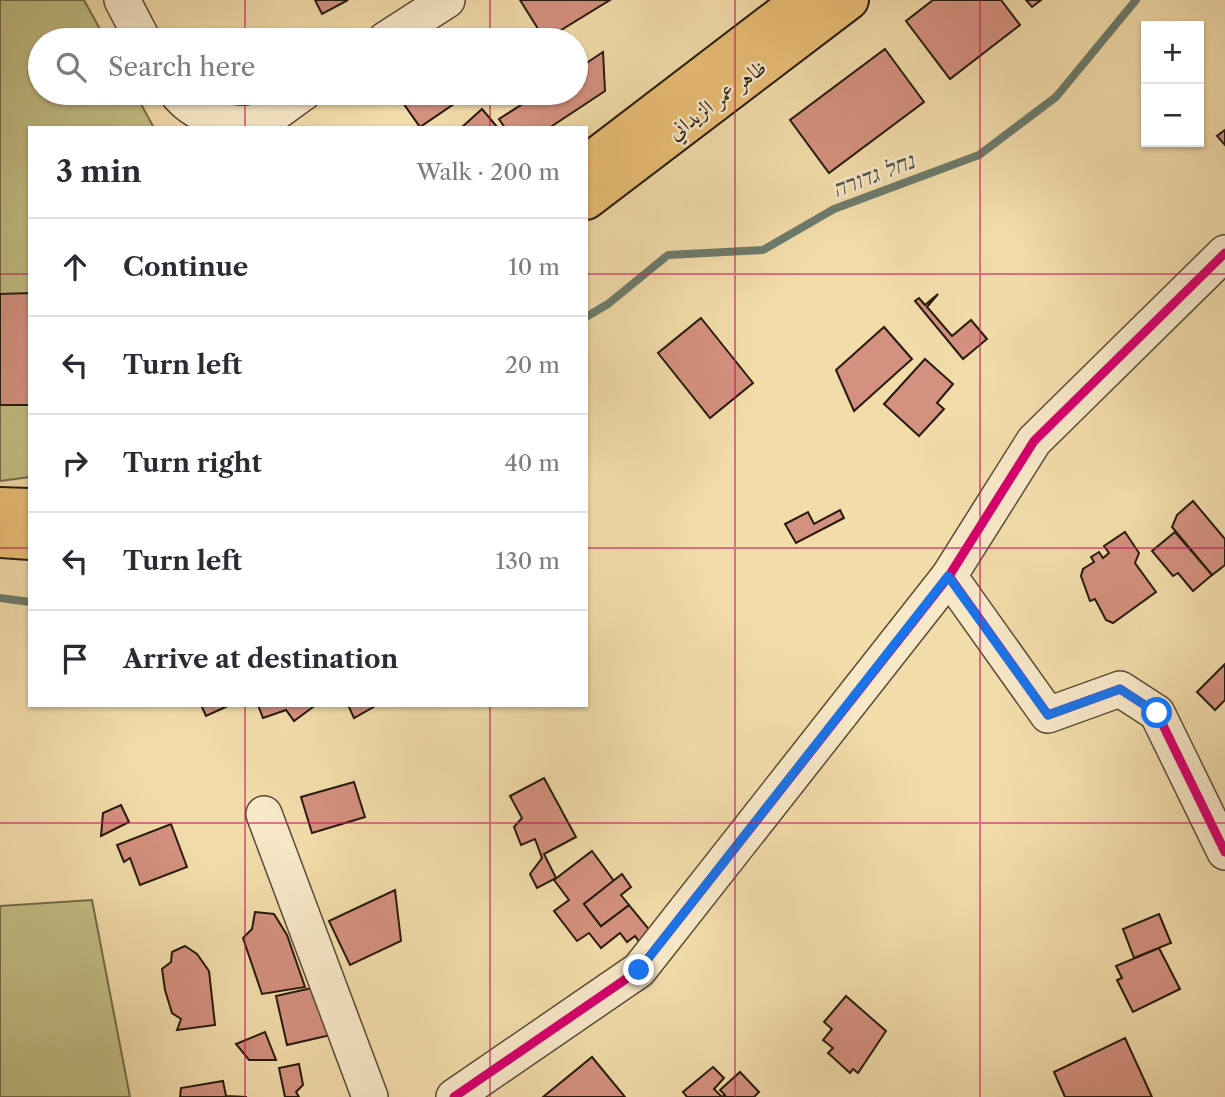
<!DOCTYPE html>
<meta charset="utf-8">
<style>
:root{--surface:#fff;--page:#f2f2f3;--text:#2b2b33;--muted:#7c7c81;--line:#e1e1e2}
body{margin:0;font-family:"Libre Caslon Text",Amiri,"Frank Ruhl Libre",serif;background:var(--page);color:var(--text)}
.controls{position:absolute;right:21px;top:21px;display:grid;overflow:hidden;border-radius:0px;box-shadow:0 2px 5px #0004}
.controls button{width:63px;height:63px;display:grid;place-items:center;padding:0;border:0;border-bottom:2px solid var(--line);background:var(--surface);color:var(--text);font:35px sans-serif}
.stop{position:absolute;width:21px;height:21px;margin:-16px;border:5px solid #1a73e8;border-radius:50%;background:#fff}
.stop.end{background:#1a73e8;border-color:#fff;box-shadow:0 2px 7px #0008}
.list{margin:0;padding:0;list-style:none}
h2{display:flex;justify-content:space-between;align-items:center;height:91px;margin:0;padding:0 28px;font-size:30px}
h2 small{font-size:23px;font-weight:400;color:var(--muted)}
.list li{display:grid;grid-template-columns:46px 1fr auto;gap:21px;align-items:center;box-sizing:border-box;height:98px;padding:0 28px;border-top:2px solid var(--line)}
.list b{display:block;font-size:26px;white-space:nowrap}
.list em{font-size:23px;font-style:normal;color:var(--muted)}
.icon{flex:none;width:38px;height:38px;fill:none;stroke:currentColor;stroke-width:2;stroke-linecap:round;stroke-linejoin:round}
.map{position:relative;flex:none;width:1225px;height:1097px;overflow:hidden}
.search{position:absolute;background:var(--surface);box-shadow:0 2px 5px #0004;left:28px;top:28px;width:560px;height:77px;display:flex;align-items:center;gap:18px;box-sizing:border-box;padding:0 24px;border-radius:38px;color:var(--muted);font-size:26px}
.panel{position:absolute;background:var(--surface);box-shadow:0 2px 5px #0004;left:28px;top:126px;width:560px;height:581px;border-radius:0px}
.map>svg:first-child{display:block}
.green{fill:#c2be84;stroke:#746c49;stroke-width:2}
.lines{fill:none;stroke-linecap:round;stroke-linejoin:round}
.stream{stroke:#6c7b6c;stroke-width:8}
.building{fill:#d4917f;stroke:#261a0e;stroke-width:2}
.minor-casing{stroke:#594a35;stroke-width:38}
.major-casing{stroke:#261a0e;stroke-width:42}
.minor{stroke:#f7e8c8;stroke-width:35}
.major{stroke:#e9be75;stroke-width:38}
.cycleway-casing{stroke:#f7e8c8;stroke-width:13}
.cycleway{stroke:#d6006c;stroke-width:9}
.route{stroke:#1a73e8;stroke-width:9}
.grid{fill:none;stroke:#c2185b;stroke-width:2;stroke-opacity:0.55}
.labels{text-anchor:middle;stroke-width:5;stroke-linejoin:round;paint-order:stroke}
.street-label{font-size:21px;fill:#261a0e;stroke:#f7e8c8}
.water-label{font-size:23px;font-style:italic;fill:#4f5345;stroke:#f7e8c8}
</style>
<div class="map">
<svg width="1225" height="1097" viewBox="0 0 1225 1097">
<rect width="100%" height="100%" fill="#f2dcaa"/>
<filter id="stains"><feTurbulence type="fractalNoise" baseFrequency=".00286" numOctaves="4"/><feColorMatrix values="0 0 0 0 .2 0 0 0 0 .09 0 0 0 0 .02 0 0 0 .5 -.17"/></filter>
<radialGradient id="worn" r=".72"><stop offset=".6" stop-color="#630" stop-opacity="0"/><stop offset="1" stop-color="#630" stop-opacity=".3"/></radialGradient>
<g class="green">
<path d="M0,0h84l22,40h-66v53h95l19,35h-124v349l-30,4z"/>
<path d="M92,900l38,197h-130v-191z"/>
</g>
<g class="lines">
<g class="stream">
<path d="M586,317l22,-13 60,-49 95,-5 71,-41 145,-54 77,-58 80,-97"/>
<path d="M0,598l30,4"/>
</g>
</g>
<g class="building">
<path d="M315,0h33l-26,14z"/>
<path d="M520,0h90l-65,40z"/>
<path d="M933,0h68l19,25 -70,54 -44,-58z"/>
<path d="M1026,0h15l-9,7z"/>
<path d="M885,49l39,53 -95,71 -39,-53z"/>
<path d="M603,52l2,39 -56,37h-44l-6,-9 41,-26h36v-23z"/>
<path d="M396,93h74l-50,34z"/>
<path d="M482,109l16,19h-37z"/>
<path d="M1225,130v15l-8,-9z"/>
<path d="M30,293v112h-30v-111z"/>
<path d="M938,294l-11,13 25,29 19,-16 16,19 -24,20 -48,-58 4,-3 6,7z"/>
<path d="M701,318l52,65 -43,35 -52,-65z"/>
<path d="M884,327l28,32 -58,52 -18,-41z"/>
<path d="M925,359l28,25 -16,19 7,6 -25,27 -35,-32z"/>
<path d="M1193,501l32,38v26l-13,10 -40,-48 5,-12z"/>
<path d="M840,510l4,8 -48,25 -11,-19 23,-12 6,12z"/>
<path d="M1125,532l14,21 -4,10 21,29 -43,31 -7,-3 -11,-21 -5,2 -9,-25 2,-7 11,-7 -3,-5 8,-5 4,6 6,-5 -5,-7z"/>
<path d="M1175,532l37,43 -19,16 -15,-18 -5,3 -21,-25z"/>
<path d="M1225,664v36l-10,10 -18,-18z"/>
<path d="M201,705h29l-24,11z"/>
<path d="M258,705h54l1,2 -19,14 -8,-11 -23,8z"/>
<path d="M348,705h29l-23,13z"/>
<path d="M544,778l32,59 -32,17 12,24 -19,10 -7,-14 12,-16 -7,-19 -14,6 -7,-18 8,-9 -12,-22z"/>
<path d="M354,782l11,35 -53,16 -11,-36z"/>
<path d="M121,805l8,17 -28,14 2,-23z"/>
<path d="M171,824l16,43 -47,18 -10,-27 -6,4 -7,-17z"/>
<path d="M592,851l22,30 -30,23 17,22 28,-21 23,28 -12,10 -5,-7 -8,6 -7,-9 -19,15 -12,-15 -12,8 -23,-30 15,-11 -15,-20z"/>
<path d="M622,874l9,13 -10,8 8,10 -28,21 -17,-22z"/>
<path d="M395,890l6,51 -51,24 -21,-44z"/>
<path d="M255,912l19,2 13,21 18,52 -43,7 -19,-56 9,-9z"/>
<path d="M1159,914l12,29 -37,15 -11,-29z"/>
<path d="M185,946l12,8 12,17 6,54 -38,5 4,-11 -9,-6 -7,-23 -3,-21 9,-7 1,-10z"/>
<path d="M1159,948l21,41 -47,23 -16,-32 5,-2 -6,-12z"/>
<path d="M312,988l6,21 10,-2 7,27 -48,11 -11,-49z"/>
<path d="M846,996l40,35 -28,42 -5,-4 -3,4 -22,-20 5,-5 -10,-8 9,-11 -8,-7z"/>
<path d="M265,1032l11,28h-27l-13,-16z"/>
<path d="M1125,1038l27,59h-87l-11,-25z"/>
<path d="M592,1057l33,40h-82z"/>
<path d="M299,1064l4,21 -7,7 3,5h-14l-6,-29z"/>
<path d="M713,1067l11,11 -10,11 8,8h-35l-4,-5z"/>
<path d="M740,1072l19,20 -5,5h-32l3,-2 -5,-5z"/>
<path d="M223,1081l3,15 21,1h-67l1,-9z"/>
</g>
<g class="lines">
<defs>
<g id="minor">
<path d="M122,0l21,40"/>
<path d="M385,40l62,-40"/>
<path d="M177,93c16,21 52,35 79,29 15,-3 34,-21 47,-29"/>
<path d="M949,576l99,139 72,-26 37,24 68,139"/>
<path d="M264,814l106,283"/>
<path d="M454,1097l185,-127 310,-394 85,-135 191,-188"/>
</g>
<g id="major">
<path d="M586,165l216,-165"/>
<path d="M586,200l263,-200"/>
<path d="M0,507l30,1"/>
<path d="M0,538l30,2"/>
</g>
</defs>
<use href="#minor" class="minor-casing"/>
<use href="#major" class="major-casing"/>
<use href="#minor" class="minor"/>
<use href="#major" class="major"/>
<defs>
<g id="cycleway">
<path d="M949,576l99,139 72,-26 37,24 68,139"/>
<path d="M454,1097l185,-127 310,-394 85,-135 191,-188"/>
</g>
</defs>
<use href="#cycleway" class="cycleway-casing"/>
<use href="#cycleway" class="cycleway"/>
</g>
<g class="lines">
<path class="route" d="M639,970l309,-394 100,139 72,-26 37,24"/>
</g>
<path class="grid" d="M245,0v40M490,0v40M735,0v1097M980,0v1097M245,93v35M490,93v35M0,274h30M586,274h639M0,548h30M586,548h639M245,705v392M490,705v392M0,823h1225"/>
<g class="labels">
<g class="street-label">
<text transform="translate(717 100) rotate(-37)" y="7">ظاهر عمر الزيداني</text>
</g>
<g class="water-label">
<text transform="translate(873 175) rotate(-21)" y="8">נחל גדורה</text>
</g>
</g>
<rect width="100%" height="100%" filter="url(#stains)"/>
<rect width="100%" height="100%" fill="url(#worn)"/>
</svg>
<div class="controls">
<button>+</button>
<button>−</button>
</div>
<div class="stop" style="left:1157px;top:713px"></div>
<div class="stop end" style="left:639px;top:970px"></div>
<div class="search"><svg class="icon" aria-label="search" viewBox="0 0 24 24"><circle cx="10" cy="10" r="6"/><path d="M15 15l6 6"/></svg>Search here</div>
<section class="panel">
<h2>3 min<small>Walk · 200 m</small></h2>
<ul class="list">
<li><svg class="icon" aria-label="ahead" viewBox="0 0 24 24"><path d="M12 20V5M6 11l6-6 6 6"/></svg><div><b>Continue</b></div><em>10 m</em></li>
<li><svg class="icon" aria-label="left" viewBox="0 0 24 24"><path d="M17 20v-9H6M10 6l-5 5 5 5"/></svg><div><b>Turn left</b></div><em>20 m</em></li>
<li><svg class="icon" aria-label="right" viewBox="0 0 24 24"><path d="M7 20v-9h11M14 6l5 5-5 5"/></svg><div><b>Turn right</b></div><em>40 m</em></li>
<li><svg class="icon" aria-label="left" viewBox="0 0 24 24"><path d="M17 20v-9H6M10 6l-5 5 5 5"/></svg><div><b>Turn left</b></div><em>130 m</em></li>
<li><svg class="icon" aria-label="arrive" viewBox="0 0 24 24"><path d="M6 21V4h12l-3 4 3 4H6"/></svg><div><b>Arrive at destination</b></div></li>
</ul>
</section>
</div>
